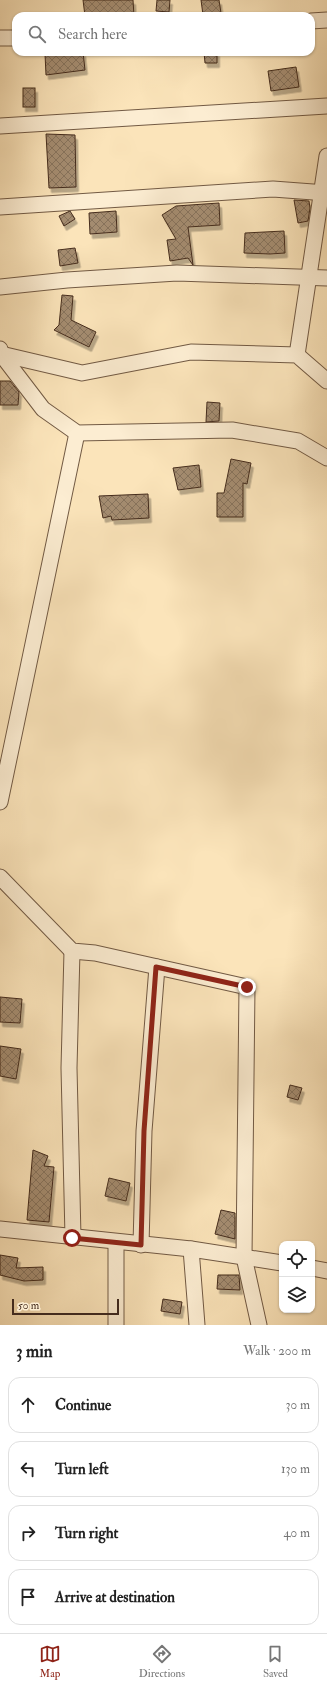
<!DOCTYPE html>
<meta charset="utf-8">
<style>
:root{--surface:#fff;--page:#f6f6f6;--text:#222;--muted:#767676;--line:#e0e0e0;--accent:#8f2418}
body{margin:0;font-family:"IM FELL Double Pica",serif;background:var(--page);color:var(--text)}
.controls{position:absolute;right:12px;bottom:12px;display:grid;overflow:hidden;border-radius:8px;box-shadow:0 1px 3px #0004}
.controls button{width:36px;height:36px;display:grid;place-items:center;padding:0;border:0;border-bottom:1px solid var(--line);background:var(--surface);color:var(--text);font:20px sans-serif}
.scale{position:absolute;left:12px;bottom:10px;width:107px;box-sizing:border-box;padding-left:4px;border:2px solid #452c1d;border-top:0;font-size:11px;line-height:14px;white-space:nowrap;color:#452c1d;-webkit-text-stroke:3px #fcedd2;paint-order:stroke}
.stop{position:absolute;width:12px;height:12px;margin:-9px;border:3px solid #8f2418;border-radius:50%;background:#fff}
.stop.end{background:#8f2418;border-color:#fff;box-shadow:0 1px 4px #0008}
.list{margin:0;padding:0;list-style:none}
h2{display:flex;justify-content:space-between;align-items:center;height:52px;margin:0;padding:0 16px;font-size:17px}
h2 small{font-size:13px;font-weight:400;color:var(--muted)}
.list li{display:grid;grid-template-columns:26px 1fr auto;gap:12px;align-items:center;box-sizing:border-box;height:56px;margin:0 8px 8px;padding:0 8px;border:1px solid var(--line);border-radius:12px}
.list b{display:block;font-size:15px;white-space:nowrap}
.list em{font-size:13px;font-style:normal;color:var(--muted)}
.icon{flex:none;width:22px;height:22px;fill:none;stroke:currentColor;stroke-width:2;stroke-linecap:round;stroke-linejoin:round}
.map{position:relative;flex:none;width:327px;height:1325px;overflow:hidden}
.search{position:absolute;background:var(--surface);box-shadow:0 1px 3px #0004;left:12px;right:12px;top:12px;height:44px;display:flex;align-items:center;gap:10px;box-sizing:border-box;padding:0 14px;border-radius:12px;color:var(--muted);font-size:15px}
.sheet{height:308px;background:var(--surface)}
nav{display:flex;justify-content:space-around;align-items:center;box-sizing:border-box;height:56px;border-top:1px solid var(--line);background:var(--surface);font-size:11px;color:var(--muted)}
nav a{display:grid;justify-items:center;gap:2px}
nav .on{color:var(--accent)}
.map>svg:first-child{display:block}
.building{fill:url(#building-cross-hatch);stroke:#452c1d;filter:url(#shadow)}
.lines{fill:none;stroke-linecap:round;stroke-linejoin:round}
.minor-casing{stroke:#725a44;stroke-width:17}
.minor{stroke:#fcedd2;stroke-width:15}
.route{stroke:#8f2418;stroke-width:5}
</style>
<div class="map">
<svg width="327" height="1325" viewBox="0 0 327 1325">
<defs>
<pattern id="building-cross-hatch" width="8" height="8" patternUnits="userSpaceOnUse"><rect width="8" height="8" fill="#a48c6f"/><path d="M0 0l8 8M0 8l8-8" fill="none" stroke="#87735b"/></pattern>
<filter id="shadow"><feDropShadow dx="2.5" dy="4.5" stdDeviation="0" flood-color="#0004"/></filter>
</defs>
<rect width="100%" height="100%" fill="#fbe4ba"/>
<filter id="stains"><feTurbulence type="fractalNoise" baseFrequency=".005" numOctaves="4"/><feColorMatrix values="0 0 0 0 .2 0 0 0 0 .09 0 0 0 0 .02 0 0 0 .5 -.17"/></filter>
<radialGradient id="worn" r=".72"><stop offset=".6" stop-color="#630" stop-opacity="0"/><stop offset="1" stop-color="#630" stop-opacity=".3"/></radialGradient>
<g class="building">
<path d="M83,0h50l1,16h-49z"/>
<path d="M157,0h13l-1,12 -13,-1z"/>
<path d="M201,0h18l2,13 -18,2z"/>
<path d="M83,52l2,18 -39,5 -1,-21 12,-1v2z"/>
<path d="M204,52h13v11h-12z"/>
<path d="M296,67l3,20 -28,4 -3,-20z"/>
<rect x="23" y="88" width="12" height="19"/>
<path d="M46,134l29,1 1,52 -27,1z"/>
<path d="M294,200l15,1 1,7 -2,13 -10,2z"/>
<path d="M219,203l1,22 -32,2 5,38 -5,-7 -18,3 -3,-21 9,-1 -14,-24 14,-9z"/>
<path d="M70,211l5,8 -11,7 -5,-10z"/>
<path d="M116,211l1,21 -27,2 -1,-21z"/>
<path d="M284,231l1,22 -15,1 -26,-1 1,-20z"/>
<path d="M75,248l3,15 -18,3 -2,-16z"/>
<path d="M62,295l11,1 -2,24 25,12 -7,15 -35,-17 5,-5z"/>
<path d="M0,381h10l9,11 -1,13h-18z"/>
<path d="M207,402l13,1 -1,18 -13,1z"/>
<path d="M231,459l20,4 -4,21 -4,-1v34h-26v-24h7z"/>
<path d="M199,465l2,22 -23,3 -5,-22z"/>
<path d="M148,494l1,24 -37,2 -1,-4 -8,2 -4,-22z"/>
<path d="M0,997l22,2 -2,24 -20,-1z"/>
<path d="M0,1046l21,3 -5,30 -16,-3z"/>
<path d="M290,1085l12,3 -4,12 -11,-3z"/>
<path d="M33,1150l15,6 -4,10 10,1 -5,55 -22,-2z"/>
<path d="M109,1178l21,5 -4,18 -21,-5z"/>
<path d="M221,1210l14,3v26l-20,-5z"/>
<path d="M0,1255l18,3 -2,10 27,-1v13l-19,1 -24,-6z"/>
<path d="M218,1275h21l1,15 -23,-1z"/>
<path d="M163,1299l19,3 -2,12 -19,-3z"/>
</g>
<g class="lines">
<defs>
<g id="minor">
<path d="M311,21l16,-1"/>
<path d="M0,38h16"/>
<path d="M0,126l327,-20"/>
<path d="M0,207l273,-18 54,4"/>
<path d="M0,287l67,-7 110,-7 150,5"/>
<path d="M0,349l1,5 42,55 34,24 155,-3 66,11 29,17"/>
<path d="M1,354l81,19 109,-21 106,3 30,26"/>
<path d="M297,355l30,-199"/>
<path d="M0,802l77,-369"/>
<path d="M0,877l72,74 23,2 152,34 -3,270 15,68"/>
<path d="M72,951l-3,117 4,169"/>
<path d="M0,1229l191,20 91,14"/>
<path d="M116,1242v83"/>
<path d="M141,1245l3,-114 13,-164"/>
<path d="M191,1249l6,76"/>
<path d="M312,1268l15,3"/>
</g>
</defs>
<use href="#minor" class="minor-casing"/>
<use href="#minor" class="minor"/>
</g>
<g class="lines">
<path class="route" d="M72,1238l69,7 3,-114 12,-164 91,20"/>
</g>
<rect width="100%" height="100%" filter="url(#stains)"/>
<rect width="100%" height="100%" fill="url(#worn)"/>
</svg>
<div class="controls">
<button><svg class="icon" aria-label="locate" viewBox="0 0 24 24"><circle cx="12" cy="12" r="6"/><path d="M12 2v4M12 18v4M2 12h4M18 12h4"/></svg></button>
<button><svg class="icon" aria-label="layers" viewBox="0 0 24 24"><path d="M12 4l9 5-9 5-9-5zM3 14l9 5 9-5"/></svg></button>
</div>
<div class="scale">50 m</div>
<div class="stop" style="left:72px;top:1238px"></div>
<div class="stop end" style="left:247px;top:987px"></div>
<div class="search"><svg class="icon" aria-label="search" viewBox="0 0 24 24"><circle cx="10" cy="10" r="6"/><path d="M15 15l6 6"/></svg>Search here</div>
</div>
<section class="sheet">
<h2>3 min<small>Walk · 200 m</small></h2>
<ul class="list">
<li><svg class="icon" aria-label="ahead" viewBox="0 0 24 24"><path d="M12 20V5M6 11l6-6 6 6"/></svg><div><b>Continue</b></div><em>30 m</em></li>
<li><svg class="icon" aria-label="left" viewBox="0 0 24 24"><path d="M17 20v-9H6M10 6l-5 5 5 5"/></svg><div><b>Turn left</b></div><em>130 m</em></li>
<li><svg class="icon" aria-label="right" viewBox="0 0 24 24"><path d="M7 20v-9h11M14 6l5 5-5 5"/></svg><div><b>Turn right</b></div><em>40 m</em></li>
<li><svg class="icon" aria-label="arrive" viewBox="0 0 24 24"><path d="M6 21V4h12l-3 4 3 4H6"/></svg><div><b>Arrive at destination</b></div></li>
</ul>
</section>
<nav>
<a class="on"><svg class="icon" aria-label="map" viewBox="0 0 24 24"><path d="M3 6l6-2 6 2 6-2v14l-6 2-6-2-6 2zM9 4v14M15 6v14"/></svg>Map</a>
<a><svg class="icon" aria-label="directions" viewBox="0 0 24 24"><path d="M12 3l9 9-9 9-9-9zM9 14v-3h6M13 9l2 2-2 2"/></svg>Directions</a>
<a><svg class="icon" aria-label="saved" viewBox="0 0 24 24"><path d="M7 4h10v16l-5-4-5 4z"/></svg>Saved</a>
</nav>
